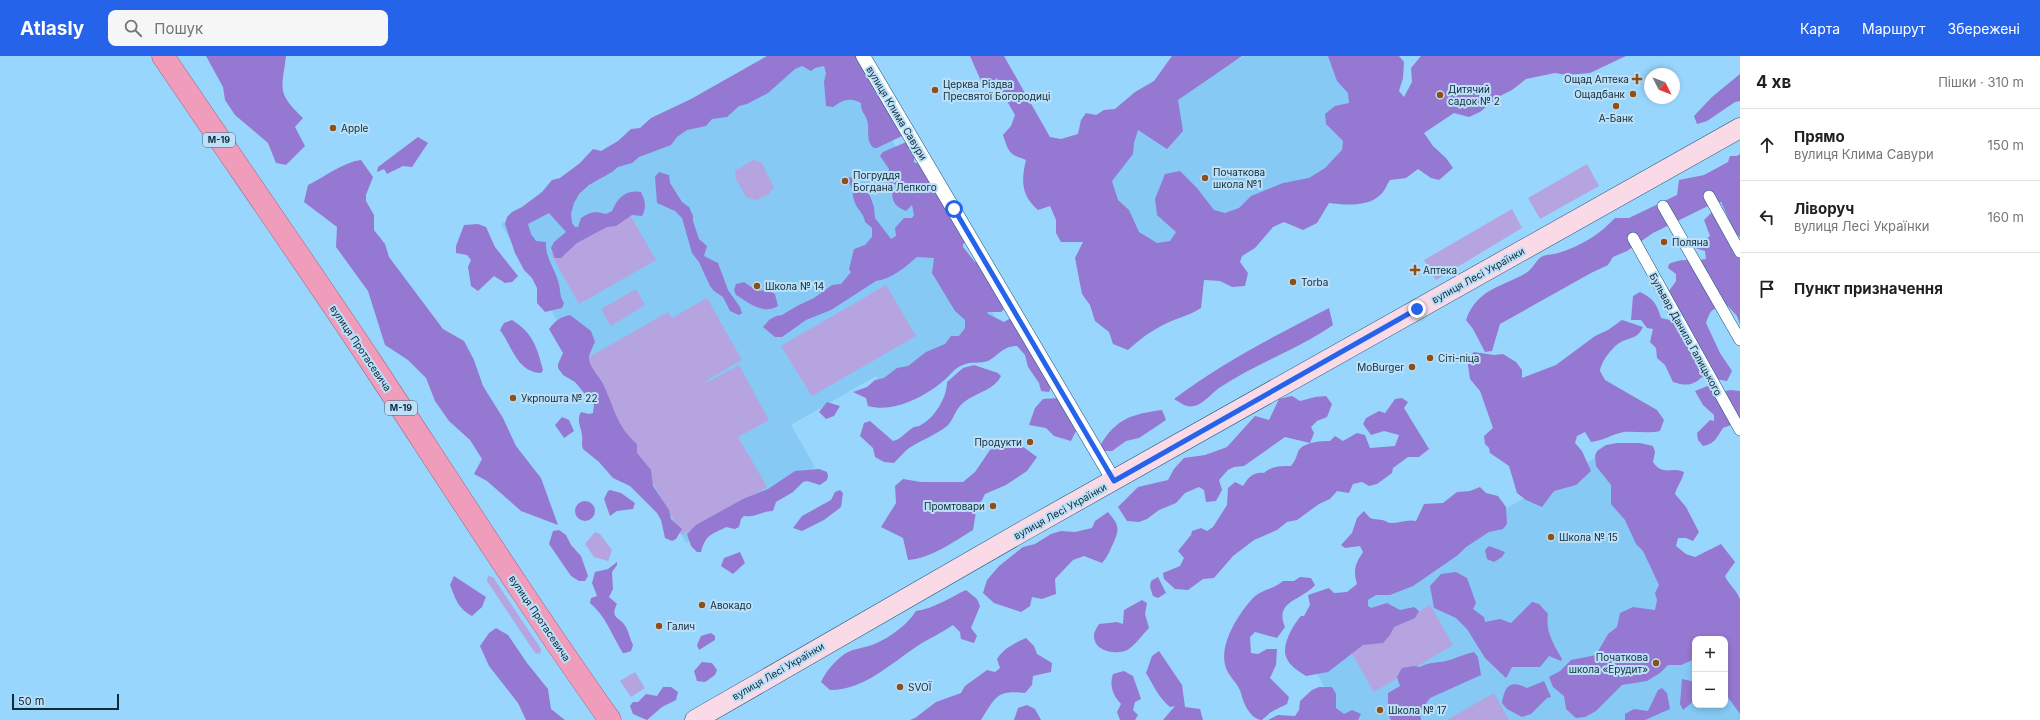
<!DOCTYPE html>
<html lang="uk">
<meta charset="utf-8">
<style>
:root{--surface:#fff;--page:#f6f6f6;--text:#202124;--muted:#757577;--line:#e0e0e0;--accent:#2563eb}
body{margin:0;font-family:Inter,sans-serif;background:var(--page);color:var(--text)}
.controls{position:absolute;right:12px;bottom:12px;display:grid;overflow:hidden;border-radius:8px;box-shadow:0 2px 6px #0003}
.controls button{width:36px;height:36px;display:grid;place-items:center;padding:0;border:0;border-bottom:1px solid var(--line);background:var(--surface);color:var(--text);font:20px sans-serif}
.compass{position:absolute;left:1644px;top:12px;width:36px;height:36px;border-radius:50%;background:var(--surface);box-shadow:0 2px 6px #0003;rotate:132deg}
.scale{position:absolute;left:12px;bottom:10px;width:107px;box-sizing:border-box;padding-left:4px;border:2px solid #122b3a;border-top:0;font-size:11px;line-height:14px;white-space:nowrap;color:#122b3a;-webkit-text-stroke:3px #bce0f8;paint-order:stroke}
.stop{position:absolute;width:12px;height:12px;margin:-9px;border:3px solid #2563eb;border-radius:50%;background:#fff}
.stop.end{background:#2563eb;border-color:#fff;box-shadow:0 1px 4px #0008}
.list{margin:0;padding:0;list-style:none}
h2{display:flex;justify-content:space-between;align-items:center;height:52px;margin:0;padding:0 16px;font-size:17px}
h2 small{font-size:13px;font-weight:400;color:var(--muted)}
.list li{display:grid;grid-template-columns:26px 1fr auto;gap:12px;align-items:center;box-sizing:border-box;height:72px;padding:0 16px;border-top:1px solid var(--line)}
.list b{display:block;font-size:15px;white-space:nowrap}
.list p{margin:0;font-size:13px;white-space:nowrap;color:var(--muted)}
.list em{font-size:13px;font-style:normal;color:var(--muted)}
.icon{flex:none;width:22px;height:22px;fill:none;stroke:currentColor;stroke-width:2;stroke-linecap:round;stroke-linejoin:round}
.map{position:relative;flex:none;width:1740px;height:664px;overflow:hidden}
header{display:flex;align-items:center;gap:24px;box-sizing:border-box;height:56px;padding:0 20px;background:var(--accent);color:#fff}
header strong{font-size:19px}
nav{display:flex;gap:22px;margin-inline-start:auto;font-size:14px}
.search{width:280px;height:36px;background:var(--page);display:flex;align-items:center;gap:10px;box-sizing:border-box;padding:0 14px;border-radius:8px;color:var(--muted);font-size:15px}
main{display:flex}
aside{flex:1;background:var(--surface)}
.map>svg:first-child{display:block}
.built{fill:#86c9f4}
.green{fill:#b5a4e0}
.forest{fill:#9578d1}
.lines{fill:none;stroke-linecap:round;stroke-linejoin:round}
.pedestrian-casing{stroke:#175577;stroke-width:12}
.minor-casing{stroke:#175577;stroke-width:15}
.secondary-casing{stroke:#175577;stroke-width:21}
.trunk-casing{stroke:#a06583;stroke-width:23}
.pedestrian{stroke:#fff;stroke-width:11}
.minor{stroke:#fff;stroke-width:14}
.secondary{stroke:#f9dae6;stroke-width:20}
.trunk{stroke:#f09cbb;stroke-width:22}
.route{stroke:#2563eb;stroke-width:5}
.poi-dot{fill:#8f5017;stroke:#bce0f8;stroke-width:1.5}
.labels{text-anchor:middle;stroke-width:4;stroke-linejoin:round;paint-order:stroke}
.shield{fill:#bce0f8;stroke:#456173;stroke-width:1}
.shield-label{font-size:9px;font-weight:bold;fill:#122b3a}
.poi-label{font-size:10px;fill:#122b3a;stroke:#bce0f8;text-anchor:start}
.street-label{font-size:10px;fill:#122b3a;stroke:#bce0f8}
</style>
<header>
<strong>Atlasly</strong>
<div class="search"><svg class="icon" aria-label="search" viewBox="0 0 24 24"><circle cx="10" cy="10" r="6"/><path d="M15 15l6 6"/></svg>Пошук</div>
<nav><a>Карта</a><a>Маршрут</a><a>Збережені</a></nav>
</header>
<main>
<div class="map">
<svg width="1740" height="664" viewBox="0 0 1740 664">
<rect width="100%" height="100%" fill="#99d6fd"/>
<g class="built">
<path d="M790,0h53l161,276 -114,67 -14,-23 -85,49 24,42 -129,76 -185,-319z"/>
<path d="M1244,0h107l31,85 -235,137 -70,-122z"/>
<path d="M1600,399l95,184v66h30v-55l15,26v44h-397l-51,-90z"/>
</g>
<g class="green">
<path d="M753,104l8,2 13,25 -5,7 -12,6 -11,-3 -10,-18 -1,-8z"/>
<path d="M1587,108l12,22 -59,33 -12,-21z"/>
<path d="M1512,153l10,19 -86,52 -12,-20z"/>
<path d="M627,154l29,50 -77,44 -28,-50z"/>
<path d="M886,229l30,51 -104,60 -31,-50z"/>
<path d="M636,233l9,16 -34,21 -10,-17z"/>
<path d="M707,242l35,62 -35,20 1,2 31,-17 30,55 -31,17 29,50 -85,48 -98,-175 84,-48 4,6z"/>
<path d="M595,476l5,2 12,16 -4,11 -14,-4 -9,-13z"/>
<path d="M488,520l5,1 48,72 -1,5 -5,-1 -48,-72z"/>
<path d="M1430,549l23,40 -79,47 -23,-40z"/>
<path d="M635,616l10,16 -14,9 -11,-16z"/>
<path d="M1494,637l15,27h-62z"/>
</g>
<g class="forest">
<path d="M206,0h80c-4,34 -10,36 17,62l-8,9 10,19 -19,19 -10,-2 -8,-20 -33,-28 -10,-15 -2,-13z"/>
<path d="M767,0h92l45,79 -27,13h-3c-9,-7 -4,-19 -7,-28 -2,-7 -6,-7 -6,-17 -12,-6 -18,-3 -28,4l-7,-1 -2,-24 2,-9 -2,-7 -9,2 -4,3 -9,-5 -7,3 -27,24 -21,11 -8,2 -12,11 -15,2 -6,7 -19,4 -10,7 -6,8 -32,12 -7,6 -14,4 -6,5 -23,13 -10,9 -5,9 -3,11 1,9 3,4h3l3,-9c9,-6 14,-7 25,-4l6,-3c5,-12 13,-22 29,-19 4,8 6,15 1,24l-10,-1 -16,11 -9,1 -30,16 -16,15h-6l-4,-10 3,-6 12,-10 -17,-19 -21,11 3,10 5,7 10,1c-1,15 8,25 12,39 3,8 1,15 6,22l-2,5 -17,4 -8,-9v-15l-5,-10 -8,-8 -9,-17 -10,-29 2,-7 5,-5 10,-5 20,-15 10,-12 8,-2 20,-15 13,-14 8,2 17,-10 13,-12 9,-1 11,-10 40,-19z"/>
<path d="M970,0h34l46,81 11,2 17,-5 3,-14 5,-7 10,2 8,-5 11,-1 20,-17 19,-11 18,-25h70l-64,44 5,31 -16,18 -29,-19 -4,13 -1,11 -21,27 6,19 11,10 10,22 18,11 13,-2 6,-9 -19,-17 -2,-16 10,-25 15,-3 17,17 17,22 11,3 14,-5 12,-12 32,-13 26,-5 16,-10 17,-18 1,-9 -17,-17 -1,-10 10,-8 14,-3 -1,-10 -11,-12 -9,-25h71l5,6 -1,16 -4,13 5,6 8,-15 -1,-14 10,-12h205l-36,17 -24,2 -11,-2 -29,6 -14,11 -14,7 -18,15 -11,5 -15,-4 -30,20 9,13 13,12 7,10 -14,12 -8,-2 -13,-9 -12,9 -16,2c-3,4 -6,13 -11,16 -12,11 -36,9 -50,7l-12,20 -14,7 -19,-8 -11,5 -18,21 -13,8 -2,6 8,11 -3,13 -13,1 -12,-6 -16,-1 -3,28c-13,8 -21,9 -34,15 -15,7 -27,16 -39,27l-15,-6 -4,-12 -14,-11 -5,-16 -8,-11 -7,-36 8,-16h-22l-5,-9v-13l-6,-14 -12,4c-17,-15 -17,-29 -12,-50 -17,-6 -17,-7 -23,-25l8,-9 4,-11 -12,-21 -6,-16 -8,8 -8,-5z"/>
<path d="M1740,18v27l-5,1 -28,19 -10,3 -3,-8 18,-19z"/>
<path d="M418,81l10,6 -16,24 -9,-1 -16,8 -3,-5 -7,3 1,-5z"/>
<path d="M911,84l10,14 -7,5v3l5,2 10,-4 39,81 -5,3v3l12,15 10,-1 20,47 -4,4h-14l1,2 16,8 7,-4 42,64 -4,10 -8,-1 -2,-8 -11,-16 -3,-12 -8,-9c-14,0 -18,9 -29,15 -7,3 -17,0 -25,4 -9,3 -13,11 -21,17 -19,16 -50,31 -74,24l-2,-8 -13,-6 14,-5 8,-7 9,-2 13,-10 11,-2 18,-14 19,-8 6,-8h8l6,-8v-8l-10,-9 -23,-38 2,-15 -17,-1c-12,10 -25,22 -41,24l-45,29 -25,10 -24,17h-7l-12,-10 6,-7 7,-4 6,-1 15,-9 17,-8 18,-13 9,-1 10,-12 -2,-3 5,-20 11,-4 7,-8v-9l-7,-6c-1,-8 -6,-11 -9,-17 -5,-9 -1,-19 -11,-26l6,-2 18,16 5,14 1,11 16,21 5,-3 -1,-8 9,-10h8l2,-3 -2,-10 -6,6c-9,-4 -13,-7 -14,-17l6,-9 -6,-2 -6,1 3,-15 -9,-13 3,-4z"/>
<path d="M1740,98v83l-5,-4 -14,-31 -11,3 -57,28 -26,18 -14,6 -5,8 -17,8 -91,51 -8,27 -7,1 -12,-23 -7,-9c11,-31 34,-32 60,-47 7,-4 10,-14 17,-17 4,-2 11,-1 15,-3 23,-7 41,-18 57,-35h14l48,-23 2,-15 25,-5 24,-13 2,-6h7z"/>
<path d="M361,104l12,17 -7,18v6l8,14v15l11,14 4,13 54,72 21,12 10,19 9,26 20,32 13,28 25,32 17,47 -37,-14 -34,-30 -13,-7 8,-15 -12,-19 -21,-19 -14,-20 -9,-23 -18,-18 -23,-15 -17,-54 -32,-44 1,-20 -33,-25 4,-17c17,-8 35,-23 53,-25z"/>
<path d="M659,116l10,3 1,8 12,19 7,5 4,9v5l6,18 8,7 -3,10 14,7 10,27 12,17 2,6 -3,2 -9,-4 -7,-14 -9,-6 -4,-5 -11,-24 -7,-9 -10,-35 -7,-7 -18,-8 -2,-26z"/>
<path d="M1712,156l28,33v80l-3,-9 -9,-10c-15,2 -17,2 -22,17l14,30 12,18 -5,10 -25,-4c-9,9 -17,9 -29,5l-8,-17 -8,-7 -1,-10 -6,-6 3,-13 -6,-1 -6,-8h-10l2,-24 7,-4c13,6 17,12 21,26l13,3 -10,-23 12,-17v-7l-8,-6 1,-4c15,-7 22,-2 37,-5l-1,-8 -10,-3 15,-12 -6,-16z"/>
<path d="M478,168l8,3 9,20 23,29 -6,6 -7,1 -11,-7 -16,15 -7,-5 -3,-19 3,-7 -4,-5 -11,-2v-7l8,-21z"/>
<path d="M744,226l13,9 10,-1 8,4 3,12c-15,9 -29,-3 -42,-11l-2,-5 2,-6z"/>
<path d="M1329,252l4,17c-36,25 -78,39 -114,63 -7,5 -17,17 -25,18 -8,2 -13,-3 -20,-7 48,-36 102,-64 155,-91z"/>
<path d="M570,259l21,16 4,11c-2,4 -5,10 -6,15 -1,8 9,18 13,25 12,23 13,43 35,62v9l14,17 2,16 16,24 2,9 11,10 -6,10 -4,2 -7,-3 -4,-18 -4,-7 -27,-27 -17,-8 -14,-16 -16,-13c-2,-5 0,-9 -1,-14 -1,-9 -6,-14 -1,-23l8,2 4,-1 1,-8 -19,-23 -12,-7 -5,-7v-4l5,-11 -14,-24c6,-8 11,-12 21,-14z"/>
<path d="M512,264c21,13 25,27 31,50l-2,3c-24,-1 -29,-27 -41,-43l4,-7z"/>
<path d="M1622,264l21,7c-5,11 -11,10 -20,14 -10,4 -22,21 -23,30l5,9 52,30 7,10 -4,11c-13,3 -24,0 -36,1 -12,2 -21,9 -33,10l-6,-10 -8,4 -2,7 7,8 9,20 -15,14 -22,6 -12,16 -16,-7 -9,-7 -8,-27 -19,-13 -1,-5 -4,-4 -1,-8 9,-8 -13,-37 -10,-12 -3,-21 7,-6 20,3 9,-1 13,8 6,8v8l34,-13 39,-29 13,-6z"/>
<path d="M974,309l24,8 3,3c-6,13 -22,16 -34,24 -13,8 -12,19 -20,26 -11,9 -26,14 -38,22 -5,4 -10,10 -15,15l-10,-1 -9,-5 -2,-9 -13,-12 4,-13 6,-2 23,20c7,-1 12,-8 18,-12 3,-3 5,-2 8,-3 15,-7 28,-28 28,-44l16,-14z"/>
<path d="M1710,329l7,8 13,-3 10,1v43l-9,-9 -8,3c-6,9 -8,16 -20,18l-5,-6 -1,-7 13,-13 4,1v-6l-11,-10 -8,-14z"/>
<path d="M1292,340l8,5 15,-4 11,-1 6,8 -5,13 -10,4 -6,6 3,6 -4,10 -25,-6 -41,29 -10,1 -6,3 -9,10 3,10 -6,11 -10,1 -2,-12 -5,-3 -14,6 -9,10 -17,7 -12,9 -8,3 -12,-1 -9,-14 20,-20 30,-7 6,-11 10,-11 21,-3 22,-8 28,-31 14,4 10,-21z"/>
<path d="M1059,342l19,29 -7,14 -17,-5 -8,-8 -17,-3 6,-17 8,-9z"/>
<path d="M1402,342l6,4 -4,6 25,41 -10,8h-11l-15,11 -1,5 -15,11 -8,2 -7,-4 -9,2 -4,9 -12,-2 -7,8 -11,5 -22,16 -10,2 -10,8 -23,10 -21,16 -19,22 -11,1 -15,11 -13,-1 -11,-10 -1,-6 17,-7 4,-8 -6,-7 13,-16 1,-4 9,-3 6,3 6,-4 14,-22 1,-17 7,-6 8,4c6,-9 10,-14 21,-13 8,-7 16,-7 27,-7 4,-5 5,-8 7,-14 4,-10 23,-11 32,-11l5,-5 8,5 14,-8 8,2 5,13 25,-2 4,-11 -15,-4 -13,4 -8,-11 3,-6 13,-7 6,2 10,-14z"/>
<path d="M827,346l13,4 -6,10 -8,3 -7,-7z"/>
<path d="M1162,354l4,10 -27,18 -13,3 -14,10h-9l-2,-7c16,-26 32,-30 61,-34z"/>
<path d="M562,361l7,3 5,11 -10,7 -9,-13z"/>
<path d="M1008,385l14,5 15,11 -10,14 -21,14 -21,9 -9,18 -3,18c-20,12 -41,28 -65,30l-5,-22 -22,-11 15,-24 -1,-17 8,-7 18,3h42l12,-10 15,-22z"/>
<path d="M1617,387h23l13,3 2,6 -2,10c10,15 18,4 31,10 -2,9 -7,14 -9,22l11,13 13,25 -6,9 -7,-3h-8l-2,8 10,8 9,3 26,-13 14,18 -10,14c4,9 11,13 15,23v115l-15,-21v-54h-30v20l-14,6h-13l-8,8 -13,8 -25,4 -26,26 -11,6 -9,1 -10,-9 -2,-13 -11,-9 -4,-10 11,-6 11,-11 25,-5 12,-21 9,-7 3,-14 13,-6 22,3 2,-10 -2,-7 4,-8 -16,-34 -7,-7 -11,-24 -14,-16v-19l-15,-19 -1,-10 2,-5 9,-6z"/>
<path d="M819,413l8,3 1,4 -1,4 -7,5 -13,-4 -4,1 -10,10 -17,10 -3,9c-11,0 -18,7 -29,5l-3,3 -2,8 -4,2 -9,-2c-15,8 -20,7 -25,25h-4l-6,-6 -4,-12 9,-9 47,-26 25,-10 27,-18z"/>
<path d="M1480,431l6,6 12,3 8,11 1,17 -4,5 -14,3 -23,15 -8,8 -45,31 -23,9h-14l-8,5v6l3,2 16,-5 13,7 14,-3 5,4 -4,7 -21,9 -4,8 -7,8 -20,2 -35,27 -22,4c-6,-4 -16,-10 -19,-17 -7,-12 6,-34 14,-43h3l6,-11 -2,-10 21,-7 5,5 13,-1 10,-8c-4,-15 -2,-19 6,-32l-3,-6 -15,2 -4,-3 11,-12 5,-15 7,-7c8,10 6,7 18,9 3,0 5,3 9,3 9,0 16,-4 25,-2l8,-17 19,-1 14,-11 13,-1z"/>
<path d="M610,434l11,3 14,10 -2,6 -16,2 -7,5 -6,-17 4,-8z"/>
<path d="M840,434l3,3 -2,14 -17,13 -22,11 -9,-3 9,-12 29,-16 4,-8z"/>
<circle cx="585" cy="455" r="10"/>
<path d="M1108,456c11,13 12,16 5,32 -4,8 -5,12 -11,19l-18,-7 -11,4 -18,19 1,15 -14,5 -10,-2 -2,9 -9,6 -27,-9 -11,-10 4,-13 12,-14 24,-19 12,-3 16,-10 10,-3 14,1 17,-4 3,-7z"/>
<path d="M559,474l7,5 5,10 10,11 7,20 -3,5h-6l-8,-5 -22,-32 4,-13z"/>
<path d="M1489,490l16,6 -3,5 -8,5 -7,-3 -2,-9z"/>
<path d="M740,496l5,11 -12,11 -12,-8 3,-8z"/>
<path d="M617,506v3l-5,7 1,17 -4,8 8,7c-8,15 4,13 9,23 3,6 4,12 7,18l-2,6 -6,2h-2c-11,-17 -17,-37 -33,-50l1,-5 6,-2 -5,-13 3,-11 13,-3z"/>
<path d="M1456,516l11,6 9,25 -3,6 11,8 1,5 15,-3 11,4 21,-21 7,2 9,10c-3,17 6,31 14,45l-1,2 -12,-5 -9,11h-28l-6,11 -21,-20 -18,-29 -11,-11 -22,-10 -4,-22 11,-12z"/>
<path d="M454,520l32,21 -4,10 -10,9c-14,-8 -16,-16 -22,-31z"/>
<path d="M1158,521l8,16 -8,5 -5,-2 -3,-9 1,-6z"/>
<path d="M1300,521l11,1 4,7c-14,16 -41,16 -30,42l-8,11 -22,-6 -5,5 1,16 7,1 9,-5h10l-1,16 -6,13 19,19 -2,7 -16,8 -9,8c-11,0 -19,-17 -21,-27 -3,-10 -12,-16 -15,-25 -8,-23 12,-53 26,-69 8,-9 22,-10 31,-18h11z"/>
<path d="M966,534l11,9 3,7 -9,22 6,8 -3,7 -13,-4 -1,-7 -7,-7c-10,7 -21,12 -31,18 -29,18 -56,47 -92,47l-9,-8c5,-11 16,-24 27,-30 6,-3 14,-4 21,-6 16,-5 38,-20 47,-35 17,-2 33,-13 50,-21z"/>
<path d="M1142,544l5,3 -2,11 4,14c-7,7 -13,16 -20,21 -11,7 -35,3 -35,-13 0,-4 3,-9 5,-12l18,-2 6,2 1,-14z"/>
<path d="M496,572l12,7 19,28 21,26 3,20 14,11h-39l-8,-17 -29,-37 -9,-20 9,-13z"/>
<path d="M711,577l4,3v4l-16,10 -2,-5 4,-9z"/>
<path d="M1026,582l8,8 3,8 15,9 -1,9 -18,4 -1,9 -7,8c-29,-3 -29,4 -44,27h-71l5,-2 21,-16 25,-9 4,-7 22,-16 8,2 5,-4 -3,-9c6,-10 18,-16 29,-21z"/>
<path d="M1159,595l23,34 3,22 15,2 3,11h-40l12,-14 -5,1c-12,-10 -16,-21 -24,-34l6,-17z"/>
<path d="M1474,596l4,5 3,18 -51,23 -10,14 1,8h-30l-3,-6v-21l12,-7 -3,-9 5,-9 12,-2 6,1c9,-5 16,-4 26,-6 9,-2 18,-7 28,-9z"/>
<path d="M702,606l10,1 5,7 -2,5 -10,7 -8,-1 -3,-10z"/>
<path d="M1124,615l9,5 8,23 -6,3 -2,8 5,5 -3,5h-15l-3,-8 4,-8c-8,-8 -12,-19 -8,-30z"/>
<path d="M1682,623l13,3v18l-12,10 -3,-6z"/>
<path d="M1544,625l7,16 -4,1 -16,16 -9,3 -15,-8 -5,-6c3,-18 8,-23 25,-15z"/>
<path d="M663,631h8l7,5 -2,8 -14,7 -15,13 -14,-6 -3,-8 3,-4h5l8,-8 11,2z"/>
<path d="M1319,631h13l4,7v14l8,6 8,-4 9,4 -3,6h-90l10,-5 17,1 4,-6 1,-9 12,-11z"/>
<path d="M1662,632l5,5 3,16 -25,11h-20v-6l9,-5 14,2 10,-21z"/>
<path d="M1027,649l8,4 6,11h-27l4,-12z"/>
</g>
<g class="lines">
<defs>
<g id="pedestrian">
<path d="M1709,140l31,56"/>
<path d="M1663,150l77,134"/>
<path d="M1633,182l107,192"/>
</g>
<path id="minor" d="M863,0l251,425"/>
<path id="secondary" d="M695,664l330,-190 715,-402"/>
<path id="trunk" d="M163,0c69,102 140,204 208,306 79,120 156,241 239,358"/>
</defs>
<use href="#pedestrian" class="pedestrian-casing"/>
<use href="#minor" class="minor-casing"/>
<use href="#secondary" class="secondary-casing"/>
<use href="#trunk" class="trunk-casing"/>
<use href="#pedestrian" class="pedestrian"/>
<use href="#minor" class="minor"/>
<use href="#secondary" class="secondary"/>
<use href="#trunk" class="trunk"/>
</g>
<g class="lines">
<path class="route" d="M954,153l160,272 303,-172"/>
</g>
<g class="poi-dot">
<path d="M1635 17h4v4h4v4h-4v4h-4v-4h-4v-4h4z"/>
<circle cx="935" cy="34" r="4"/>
<circle cx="1633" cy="38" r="4"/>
<circle cx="1440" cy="39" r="4"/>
<circle cx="1616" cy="50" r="4"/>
<circle cx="333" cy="72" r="4"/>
<circle cx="1205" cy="122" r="4"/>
<circle cx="845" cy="125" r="4"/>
<circle cx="1664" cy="186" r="4"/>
<path d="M1413 208h4v4h4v4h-4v4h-4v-4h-4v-4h4z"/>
<circle cx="1293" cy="226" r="4"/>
<circle cx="757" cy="230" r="4"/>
<circle cx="1430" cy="302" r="4"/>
<circle cx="1412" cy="311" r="4"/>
<circle cx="513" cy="342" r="4"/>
<circle cx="1030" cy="386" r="4"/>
<circle cx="993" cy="450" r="4"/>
<circle cx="1551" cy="481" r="4"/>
<circle cx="702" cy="549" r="4"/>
<circle cx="659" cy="570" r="4"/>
<circle cx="1656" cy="607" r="4"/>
<circle cx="900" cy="631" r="4"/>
<circle cx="1380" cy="654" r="4"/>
</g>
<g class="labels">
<g class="shield">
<rect x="203" y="77" width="32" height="14" rx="3"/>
<rect x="385" y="345" width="32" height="14" rx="3"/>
</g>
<g class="shield-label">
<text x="219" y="87">М-19</text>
<text x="401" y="355">М-19</text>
</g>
<g class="poi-label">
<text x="1629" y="27" text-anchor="end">Ощад Аптека</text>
<text x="943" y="32">Церква Різдва<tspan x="943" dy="12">Пресвятої Богородиці</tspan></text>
<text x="1448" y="37">Дитячий<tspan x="1448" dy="12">садок № 2</tspan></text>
<text x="1625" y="42" text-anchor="end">Ощадбанк</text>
<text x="1616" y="66" text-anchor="middle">А-Банк</text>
<text x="341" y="76">Apple</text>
<text x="1213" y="120">Початкова<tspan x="1213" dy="12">школа №1</tspan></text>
<text x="853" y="123">Погруддя<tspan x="853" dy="12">Богдана Лепкого</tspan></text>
<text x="1672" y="190">Поляна</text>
<text x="1423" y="218">Аптека</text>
<text x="1301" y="230">Torba</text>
<text x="765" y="234">Школа № 14</text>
<text x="1438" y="306">Сіті-піца</text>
<text x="1404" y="315" text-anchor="end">MoBurger</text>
<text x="521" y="346">Укрпошта № 22</text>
<text x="1022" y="390" text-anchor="end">Продукти</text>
<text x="985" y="454" text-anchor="end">Промтовари</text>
<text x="1559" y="485">Школа № 15</text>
<text x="710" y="553">Авокадо</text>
<text x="667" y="574">Галич</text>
<text x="1648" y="605" text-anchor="end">Початкова<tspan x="1648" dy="12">школа «Ерудит»</tspan></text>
<text x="908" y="635">SVOЇ</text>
<text x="1388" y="658">Школа № 17</text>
</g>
<g class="street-label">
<text transform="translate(897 57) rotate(59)" y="4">вулиця Клима Савури</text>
<text transform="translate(1478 219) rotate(-29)" y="4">вулиця Лесі Українки</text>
<text transform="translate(1686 278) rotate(61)" y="4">Бульвар Данила Галицького</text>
<text transform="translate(361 292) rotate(56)" y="4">вулиця Протасевича</text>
<text transform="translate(1060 455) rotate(-29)" y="4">вулиця Лесі Українки</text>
<text transform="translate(540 562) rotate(56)" y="4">вулиця Протасевича</text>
<text transform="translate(778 615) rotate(-30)" y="4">вулиця Лесі Українки</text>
</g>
</g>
</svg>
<div class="controls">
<button>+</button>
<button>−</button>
</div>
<svg class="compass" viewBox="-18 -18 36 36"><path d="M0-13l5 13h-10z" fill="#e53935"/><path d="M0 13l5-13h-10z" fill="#757577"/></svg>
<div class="scale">50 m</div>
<div class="stop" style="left:954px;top:153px"></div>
<div class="stop end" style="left:1417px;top:253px"></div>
</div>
<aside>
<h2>4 хв<small>Пішки · 310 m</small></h2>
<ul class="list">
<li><svg class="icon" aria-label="ahead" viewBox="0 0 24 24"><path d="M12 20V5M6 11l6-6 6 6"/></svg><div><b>Прямо</b><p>вулиця Клима Савури</p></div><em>150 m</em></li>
<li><svg class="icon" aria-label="left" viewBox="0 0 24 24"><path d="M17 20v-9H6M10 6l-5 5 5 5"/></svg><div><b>Ліворуч</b><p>вулиця Лесі Українки</p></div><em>160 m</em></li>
<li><svg class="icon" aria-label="arrive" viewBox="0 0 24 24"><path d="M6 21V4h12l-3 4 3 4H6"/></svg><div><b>Пункт призначення</b></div></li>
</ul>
</aside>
</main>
